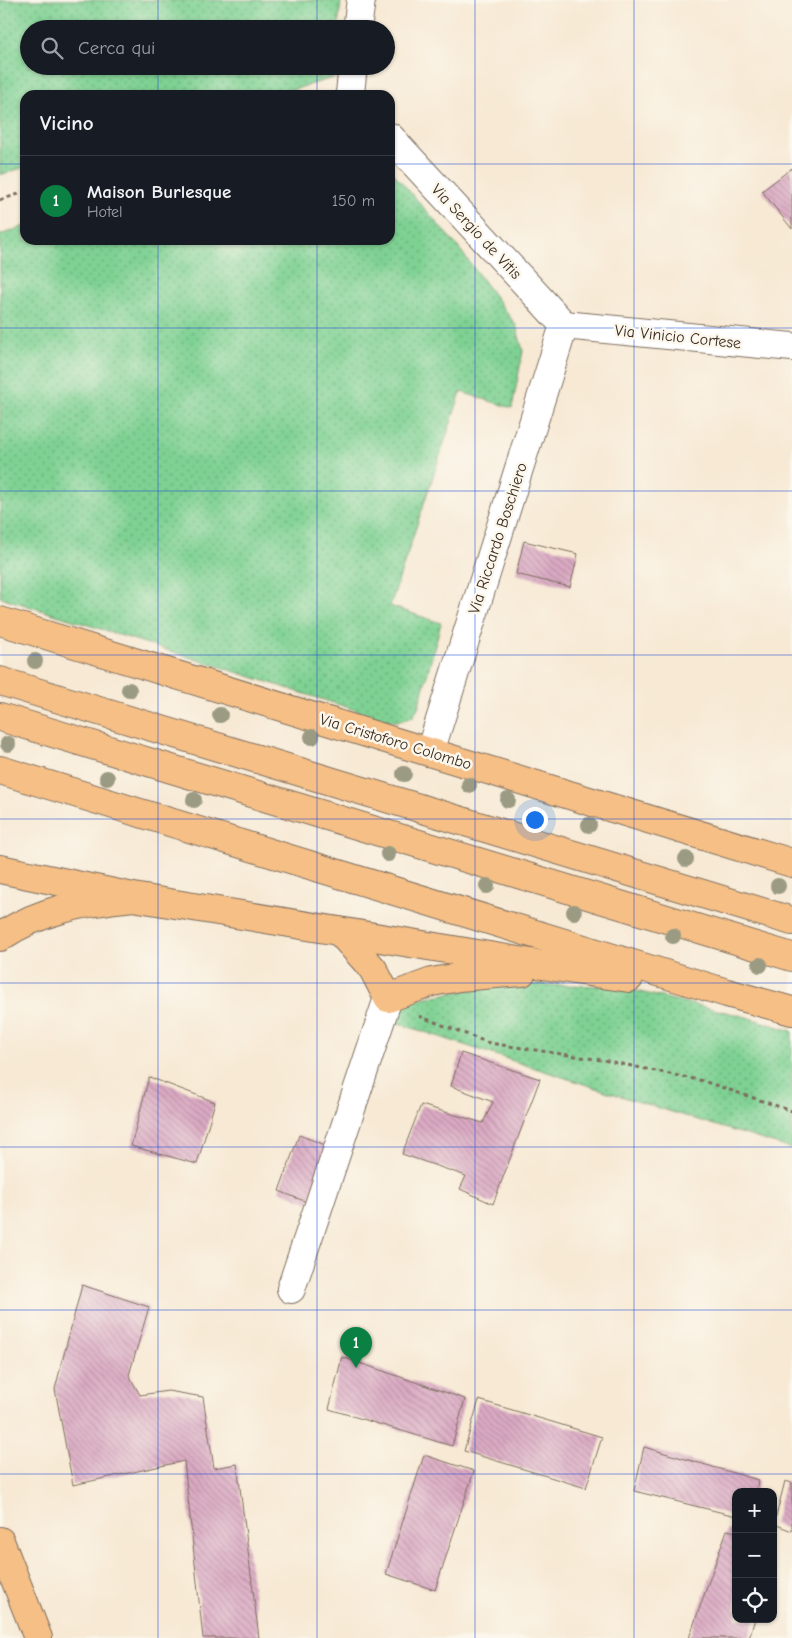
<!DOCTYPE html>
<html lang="it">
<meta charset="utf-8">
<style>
:root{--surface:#171b24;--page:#242831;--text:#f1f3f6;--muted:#9ea1a6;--line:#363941;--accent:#0b8043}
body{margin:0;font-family:"Comic Neue",sans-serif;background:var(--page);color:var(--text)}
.controls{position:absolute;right:15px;bottom:15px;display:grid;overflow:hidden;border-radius:10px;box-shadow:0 1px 4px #0004}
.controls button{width:45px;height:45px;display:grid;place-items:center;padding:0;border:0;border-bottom:1px solid var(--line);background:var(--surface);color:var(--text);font:25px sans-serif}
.you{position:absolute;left:534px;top:819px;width:18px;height:18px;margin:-12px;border:4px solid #fff;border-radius:50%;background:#1a73e8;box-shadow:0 0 0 8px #1a73e833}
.badge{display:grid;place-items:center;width:32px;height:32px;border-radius:50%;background:var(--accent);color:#fff;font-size:16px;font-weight:700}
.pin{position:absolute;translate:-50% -41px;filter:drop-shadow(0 1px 2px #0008)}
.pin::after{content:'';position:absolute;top:26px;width:18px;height:15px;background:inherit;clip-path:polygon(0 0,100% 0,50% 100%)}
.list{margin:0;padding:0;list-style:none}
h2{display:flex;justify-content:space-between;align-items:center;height:65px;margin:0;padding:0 20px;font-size:21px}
h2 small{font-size:16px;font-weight:400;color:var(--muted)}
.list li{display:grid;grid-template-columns:32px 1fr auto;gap:15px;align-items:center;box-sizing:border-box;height:90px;padding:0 20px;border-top:1px solid var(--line)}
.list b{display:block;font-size:19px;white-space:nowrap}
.list p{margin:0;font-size:16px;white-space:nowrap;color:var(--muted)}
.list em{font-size:16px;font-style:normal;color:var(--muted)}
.icon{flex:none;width:28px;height:28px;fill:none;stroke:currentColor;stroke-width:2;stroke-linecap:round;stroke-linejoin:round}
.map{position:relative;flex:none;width:792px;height:1638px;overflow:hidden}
.search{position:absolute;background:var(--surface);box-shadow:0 1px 4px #0004;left:20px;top:20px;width:375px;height:55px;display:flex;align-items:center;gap:12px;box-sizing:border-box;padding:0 18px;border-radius:28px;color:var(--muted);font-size:19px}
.panel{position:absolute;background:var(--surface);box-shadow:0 1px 4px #0004;left:20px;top:90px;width:375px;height:155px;border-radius:15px}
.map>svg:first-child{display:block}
.grass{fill:url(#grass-dots);stroke:#5c7e58}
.building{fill:url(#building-back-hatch)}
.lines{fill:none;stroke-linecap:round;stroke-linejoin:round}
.minor-casing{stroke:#7d6d5e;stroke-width:30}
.major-casing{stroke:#7d6d5e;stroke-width:30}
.highway-casing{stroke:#7d6d5e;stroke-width:30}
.path{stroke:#7d6d5e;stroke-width:3;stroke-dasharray:4 4;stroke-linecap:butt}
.minor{stroke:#fff;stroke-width:28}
.major{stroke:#f5bf86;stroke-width:28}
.highway{stroke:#f5bf86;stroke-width:28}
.tree{fill:#9b9b83}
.grid{fill:none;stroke:#1d4ed8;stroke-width:1;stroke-opacity:0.55}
.labels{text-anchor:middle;stroke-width:5;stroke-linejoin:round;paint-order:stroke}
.street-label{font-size:16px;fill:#3b2a1e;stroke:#fbf7ec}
</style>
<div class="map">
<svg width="792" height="1638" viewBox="0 0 792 1638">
<defs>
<pattern id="grass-dots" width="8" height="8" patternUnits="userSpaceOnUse" patternTransform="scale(1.25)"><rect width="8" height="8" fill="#7ed193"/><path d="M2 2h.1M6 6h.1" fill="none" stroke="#68aa77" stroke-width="1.8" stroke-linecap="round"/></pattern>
<pattern id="building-back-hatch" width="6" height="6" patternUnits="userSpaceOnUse" patternTransform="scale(1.25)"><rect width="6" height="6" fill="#dbaac4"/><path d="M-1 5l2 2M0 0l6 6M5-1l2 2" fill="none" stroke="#b38b9f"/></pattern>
</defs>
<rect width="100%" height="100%" fill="#fbf7ec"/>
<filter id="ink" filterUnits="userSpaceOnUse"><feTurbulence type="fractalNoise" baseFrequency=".02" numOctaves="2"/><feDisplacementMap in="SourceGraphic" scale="10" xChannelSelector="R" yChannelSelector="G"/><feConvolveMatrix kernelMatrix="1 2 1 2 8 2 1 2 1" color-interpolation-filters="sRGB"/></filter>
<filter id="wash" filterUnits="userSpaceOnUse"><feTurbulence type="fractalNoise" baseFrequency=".0096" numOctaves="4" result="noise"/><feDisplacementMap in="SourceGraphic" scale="20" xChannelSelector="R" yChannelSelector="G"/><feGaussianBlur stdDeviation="1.12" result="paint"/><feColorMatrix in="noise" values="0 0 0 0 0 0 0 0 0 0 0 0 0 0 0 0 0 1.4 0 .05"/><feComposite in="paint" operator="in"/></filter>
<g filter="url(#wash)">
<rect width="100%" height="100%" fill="#f7e9d4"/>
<g class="grass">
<path d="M0,0h341l-3,29h-309v37h305l-1,12 -58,17h-250v72l-25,8z"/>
<path d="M390,169l68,78 58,78 7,26 -11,57 -51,-16 -71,214 51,17 -22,82 -6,12 -13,4h-10l-390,-124v-362l25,-9v14h365z"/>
<path d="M502,984l112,2 129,30 49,15v118l-159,-49 -242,-79 6,-10 20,-12z"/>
</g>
<g id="blocks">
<g class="building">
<path d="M792,168v61l-30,-38z"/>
<path d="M524,541l54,13 -8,33 -54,-13z"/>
<path d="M461,1053l79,26 -47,125 -33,-15 6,-13 -64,-22 19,-49 62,18 10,-21 -42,-16z"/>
<path d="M149,1077l66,25 -18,62 -66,-18z"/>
<path d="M299,1135l29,11 -19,57 -30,-12z"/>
<path d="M82,1285l67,22 -20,68 11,20 28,-4 35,6 11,71 23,-4 22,174h-56l-19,-177 -111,24 -18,-96z"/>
<path d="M342,1357l123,42 -13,47 -123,-37z"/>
<path d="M479,1400l123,37 -16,51 -122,-37z"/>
<path d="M644,1447l114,33 -2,12h-20v24l-102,-25z"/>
<path d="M424,1455l50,16 -39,119 -49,-16z"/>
<path d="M785,1481l7,2v48l-18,-7z"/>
<path d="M727,1530l9,2v87h19l-6,19h-60z"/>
</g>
</g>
</g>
<g filter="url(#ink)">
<use href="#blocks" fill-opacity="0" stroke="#7d6d5e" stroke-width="1"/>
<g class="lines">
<defs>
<g id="minor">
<path d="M357,29l4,-29"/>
<path d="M352,95l-2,-2 3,-27"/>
<path d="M390,137l174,188"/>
<path d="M564,325l228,22"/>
<path d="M430,752l134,-427"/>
<path d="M291,1289l97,-291"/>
</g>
<g id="major">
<path d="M0,621l792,242"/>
<path d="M0,770l727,223 65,18"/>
<path d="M0,869l133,28 428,71 68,10"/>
<path d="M339,931l34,38 15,29 44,-16 27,-5 63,-5"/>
</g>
<g id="highway">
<path d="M0,681l792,240"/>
<path d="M0,717l792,240"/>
<path d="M0,937c41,-28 86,-35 133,-40"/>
<path d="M0,1541l38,97"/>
</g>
</defs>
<use href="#minor" class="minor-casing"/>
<use href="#major" class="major-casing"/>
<use href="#highway" class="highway-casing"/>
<g class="path">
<path d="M0,200l25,-8"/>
<path d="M419,1016l70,27 119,18 95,20 89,30"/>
</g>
<use href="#minor" class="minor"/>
<use href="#major" class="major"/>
<use href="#highway" class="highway"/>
</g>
<g class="tree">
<circle cx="35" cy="661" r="8"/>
<circle cx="129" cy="690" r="8"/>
<circle cx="220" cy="715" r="8"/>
<circle cx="312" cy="737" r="8"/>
<circle cx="8" cy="744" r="8"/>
<circle cx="404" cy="774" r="8"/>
<circle cx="107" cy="778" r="8"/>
<circle cx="469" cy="785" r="8"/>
<circle cx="194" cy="800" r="8"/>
<circle cx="508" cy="800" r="8"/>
<circle cx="589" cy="825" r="8"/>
<circle cx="388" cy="854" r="8"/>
<circle cx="686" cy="859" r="8"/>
<circle cx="487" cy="886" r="8"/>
<circle cx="778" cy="886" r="8"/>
<circle cx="574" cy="912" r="8"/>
<circle cx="673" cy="936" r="8"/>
<circle cx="760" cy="965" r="8"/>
</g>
</g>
<path class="grid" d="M158,0v29M317,0v29M475,0v1638M634,0v1638M158,66v29M317,66v29M0,164h25M390,164h402M158,240v1398M317,240v1398M0,328h792M0,491h792M0,655h792M0,819h792M0,983h792M0,1147h792M0,1310h792M0,1474h792"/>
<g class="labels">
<g class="street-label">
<text transform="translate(477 231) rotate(47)" y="6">Via Sergio de Vitis</text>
<text transform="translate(678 336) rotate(6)" y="6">Via Vinicio Cortese</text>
<text transform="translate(497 538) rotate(-72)" y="6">Via Riccardo Boschiero</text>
<text transform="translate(396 741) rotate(17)" y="6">Via Cristoforo Colombo</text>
</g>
</g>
</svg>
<div class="controls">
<button>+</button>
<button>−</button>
<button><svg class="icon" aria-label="locate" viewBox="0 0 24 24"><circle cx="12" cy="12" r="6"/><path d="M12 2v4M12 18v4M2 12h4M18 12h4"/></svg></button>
</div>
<div class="you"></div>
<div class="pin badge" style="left:356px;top:1368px">1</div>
<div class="search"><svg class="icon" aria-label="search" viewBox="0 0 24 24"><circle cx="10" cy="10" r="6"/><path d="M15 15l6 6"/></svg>Cerca qui</div>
<section class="panel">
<h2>Vicino<small></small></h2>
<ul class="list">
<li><span class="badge">1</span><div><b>Maison Burlesque</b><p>Hotel</p></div><em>150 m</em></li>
</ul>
</section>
</div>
